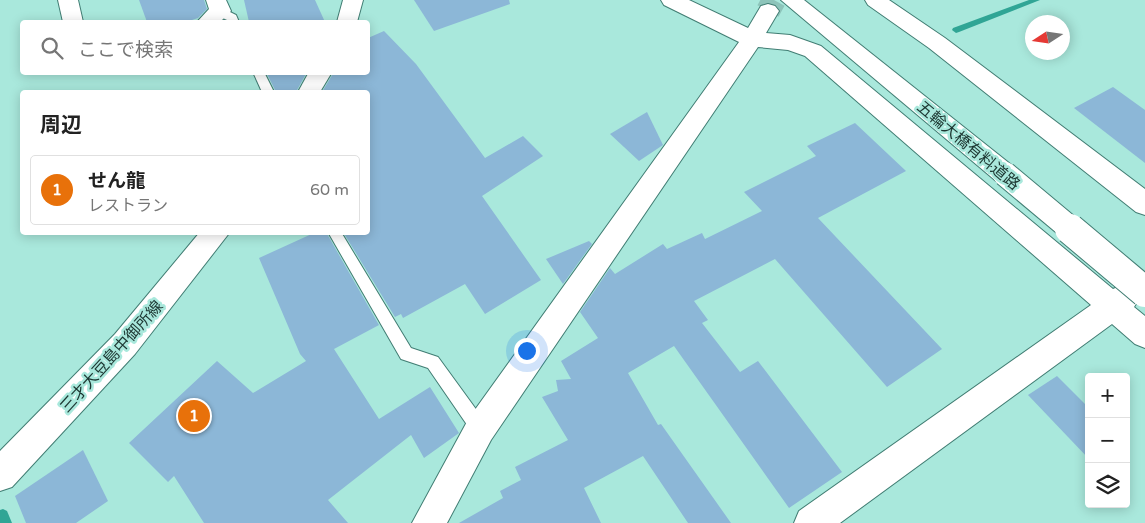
<!DOCTYPE html>
<html lang="ja">
<meta charset="utf-8">
<style>
:root{--surface:#fff;--page:#f6f6f6;--text:#222;--muted:#767676;--line:#e0e0e0;--accent:#0b8043}
body{margin:0;font-family:"Varela Round","Noto Sans JP",sans-serif;background:var(--page);color:var(--text)}
.controls{position:absolute;right:15px;bottom:15px;display:grid;overflow:hidden;border-radius:5px;box-shadow:0 2px 12px #0003}
.controls button{width:45px;height:45px;display:grid;place-items:center;padding:0;border:0;border-bottom:1px solid var(--line);background:var(--surface);color:var(--text);font:25px sans-serif}
.compass{position:absolute;left:1025px;top:15px;width:45px;height:45px;border-radius:50%;background:var(--surface);box-shadow:0 2px 12px #0003;rotate:258deg}
.you{position:absolute;left:526px;top:350px;width:18px;height:18px;margin:-12px;border:4px solid #fff;border-radius:50%;background:#1a73e8;box-shadow:0 0 0 8px #1a73e833}
.badge{display:grid;place-items:center;width:32px;height:32px;border-radius:50%;background:var(--accent);color:#fff;font-size:16px;font-weight:700}
.pin{position:absolute;translate:-50% -50%;border:2px solid #fff;box-shadow:0 1px 5px #0006}
.list{margin:0;padding:0;list-style:none}
h2{display:flex;justify-content:space-between;align-items:center;height:65px;margin:0;padding:0 20px;font-size:21px}
h2 small{font-size:16px;font-weight:400;color:var(--muted)}
.list li{display:grid;grid-template-columns:32px 1fr auto;gap:15px;align-items:center;box-sizing:border-box;height:70px;margin:0 10px 10px;padding:0 10px;border:1px solid var(--line);border-radius:5px}
.list b{display:block;font-size:19px;white-space:nowrap}
.list p{margin:0;font-size:16px;white-space:nowrap;color:var(--muted)}
.list em{font-size:16px;font-style:normal;color:var(--muted)}
.icon{flex:none;width:28px;height:28px;fill:none;stroke:currentColor;stroke-width:2;stroke-linecap:round;stroke-linejoin:round}
.map{position:relative;flex:none;width:1145px;height:523px;overflow:hidden}
.search{position:absolute;background:var(--surface);box-shadow:0 2px 12px #0003;left:20px;top:20px;width:350px;height:55px;display:flex;align-items:center;gap:12px;box-sizing:border-box;padding:0 18px;border-radius:5px;color:var(--muted);font-size:19px}
.panel{position:absolute;background:var(--surface);box-shadow:0 2px 12px #0003;left:20px;top:90px;width:350px;height:145px;border-radius:5px}
.map>svg:first-child{display:block}
.lines{fill:none;stroke-linecap:round;stroke-linejoin:round}
.stream{fill:#30a595;fill-rule:evenodd}
.building{fill:#8cb7d7}
.minor-tunnel{stroke:#8dc4ba;stroke-width:24;stroke-dasharray:24 12;stroke-linecap:butt}
.service-casing{stroke:#417d73;stroke-width:2}
.minor-casing{stroke:#417d73;stroke-width:2}
.secondary-casing{stroke:#417d73;stroke-width:2}
.service{fill:#fff;fill-rule:evenodd}
.minor{fill:#fff;fill-rule:evenodd}
.secondary{fill:#fff;fill-rule:evenodd}
.secondary-bridge-far1-casing{stroke:#417d73;stroke-width:26;stroke-linecap:butt}
.secondary-bridge-casing{stroke:#417d73;stroke-width:32;stroke-linecap:butt}
.secondary-bridge-far1{stroke:#fff;stroke-width:24}
.secondary-bridge{stroke:#fff;stroke-width:30}
.labels{text-anchor:middle;stroke-width:5;stroke-linejoin:round;paint-order:stroke}
.street-label{font-size:16px;fill:#1c3631;stroke:#a9e8dc}
</style>
<div class="map">
<svg width="1145" height="523" viewBox="0 0 1145 523">
<rect width="100%" height="100%" fill="#a9e8dc"/>
<g class="lines">
<g class="stream">
<path d="M1029,0h11l-81,32 -3,1 -4,-3 1,-2z"/>
<path d="M3,509l4,2 5,12h-12v-13z"/>
</g>
</g>
<g class="building">
<path d="M139,0h65l3,9 -9,9 -12,4h-39z"/>
<path d="M244,0h71l10,22h-76z"/>
<path d="M414,0h95l1,4 -76,27z"/>
<path d="M384,31l32,33 69,94 38,-22 20,20 -61,40 59,84 -56,34 -20,-30 -62,34 -2,-4 -6,3 -52,-85h25v-140h-46l12,-20h34v-34z"/>
<path d="M266,72h41l-11,20h-20z"/>
<path d="M1113,87l32,23v53l-71,-55z"/>
<path d="M647,112l16,33 -24,16 -29,-27z"/>
<path d="M855,123l51,48 -88,47 124,131 -55,38 -112,-128 -81,42 14,19 -6,3 38,49 18,-11 84,111 -53,36 -115,-162 -46,27 30,52 3,-1 70,99h-43l-45,-67 -59,32 17,35h-142l44,-25 -3,-7 21,-11 -6,-13 53,-27 -26,-43 16,-6 -2,-11 15,-1 -10,-18 37,-23 -18,-26 30,-44 5,6 48,-30 4,5 35,-16 3,6 57,-28 -18,-19 72,-36 -9,-10z"/>
<path d="M316,232h10l53,93 -45,24 45,70 51,-32 29,46 -35,25 -13,-23 -83,65 20,23h-144l-30,-47 -6,6 -39,-39 88,-82 36,32 53,-32 -6,-7 -41,-96z"/>
<path d="M589,241l3,3 -29,40 -17,-25z"/>
<path d="M1057,376l32,32v51l-61,-64z"/>
<path d="M83,450l25,51 -32,22h-50l-11,-27z"/>
</g>
<g class="lines">
<path class="minor-tunnel" d="M768,11l6,-11"/>
<defs>
<g id="service">
<path d="M220,7l16,8 3,7c-9,0 -18,-3 -24,-11z"/>
<path d="M253,72h11l10,20h-12z"/>
<path d="M328,232h13l70,116 27,9 48,66 2,6 -2,6 -6,2 -6,-2 -46,-67 -27,-9z"/>
</g>
<g id="minor">
<path d="M58,0h20l5,22h-20z"/>
<path d="M206,0h20l5,11 -11,11h-23l12,-13z"/>
<path d="M661,0h28l59,28 13,-22 7,-2 7,2 4,5 -13,22 24,2 31,11 292,243 14,-6 10,4 4,9 -7,11 11,9v32l-10,-4 -23,-20 -272,199h-46l5,-12 292,-206 -286,-249 -17,-6 -30,-3 -267,393 -44,83h-35l57,-105 270,-376 -75,-37z"/>
<path d="M865,0h24l56,38 200,151v26l-9,-3 -207,-164 -61,-43z"/>
</g>
<g id="secondary">
<path d="M343,0h20l-6,22h-20z"/>
<path d="M781,0h23l210,167 4,7 -4,7 -9,3 -9,-3z"/>
<path d="M309,72h23l-12,20h-22z"/>
<path d="M200,232h30l-95,122 -123,133 -12,4v-40l115,-117z"/>
</g>
</defs>
<use href="#service" class="service-casing"/>
<use href="#minor" class="minor-casing"/>
<use href="#secondary" class="secondary-casing"/>
<use href="#service" class="service"/>
<use href="#minor" class="minor"/>
<use href="#secondary" class="secondary"/>
<defs>
<path id="secondary-bridge-far1" d="M1005,174l67,56"/>
<path id="secondary-bridge" d="M1070,229l75,63"/>
</defs>
<use href="#secondary-bridge-far1" class="secondary-bridge-far1-casing"/>
<use href="#secondary-bridge" class="secondary-bridge-casing"/>
<use href="#secondary-bridge-far1" class="secondary-bridge-far1"/>
<use href="#secondary-bridge" class="secondary-bridge"/>
</g>
<g class="labels">
<g class="street-label">
<text transform="translate(969 145) rotate(40)" y="6">五輪大橋有料道路</text>
<text transform="translate(111 356) rotate(-48)" y="6">三才大豆島中御所線</text>
</g>
</g>
</svg>
<div class="controls">
<button>+</button>
<button>−</button>
<button><svg class="icon" aria-label="layers" viewBox="0 0 24 24"><path d="M12 4l9 5-9 5-9-5zM3 14l9 5 9-5"/></svg></button>
</div>
<svg class="compass" viewBox="-18 -18 36 36"><path d="M0-13l5 13h-10z" fill="#e53935"/><path d="M0 13l5-13h-10z" fill="#767676"/></svg>
<div class="you"></div>
<div class="pin badge" style="left:194px;top:416px;background:#e8710a">1</div>
<div class="search"><svg class="icon" aria-label="search" viewBox="0 0 24 24"><circle cx="10" cy="10" r="6"/><path d="M15 15l6 6"/></svg>ここで検索</div>
<section class="panel">
<h2>周辺<small></small></h2>
<ul class="list">
<li><span class="badge" style="background:#e8710a">1</span><div><b>せん龍</b><p>レストラン</p></div><em>60 m</em></li>
</ul>
</section>
</div>
